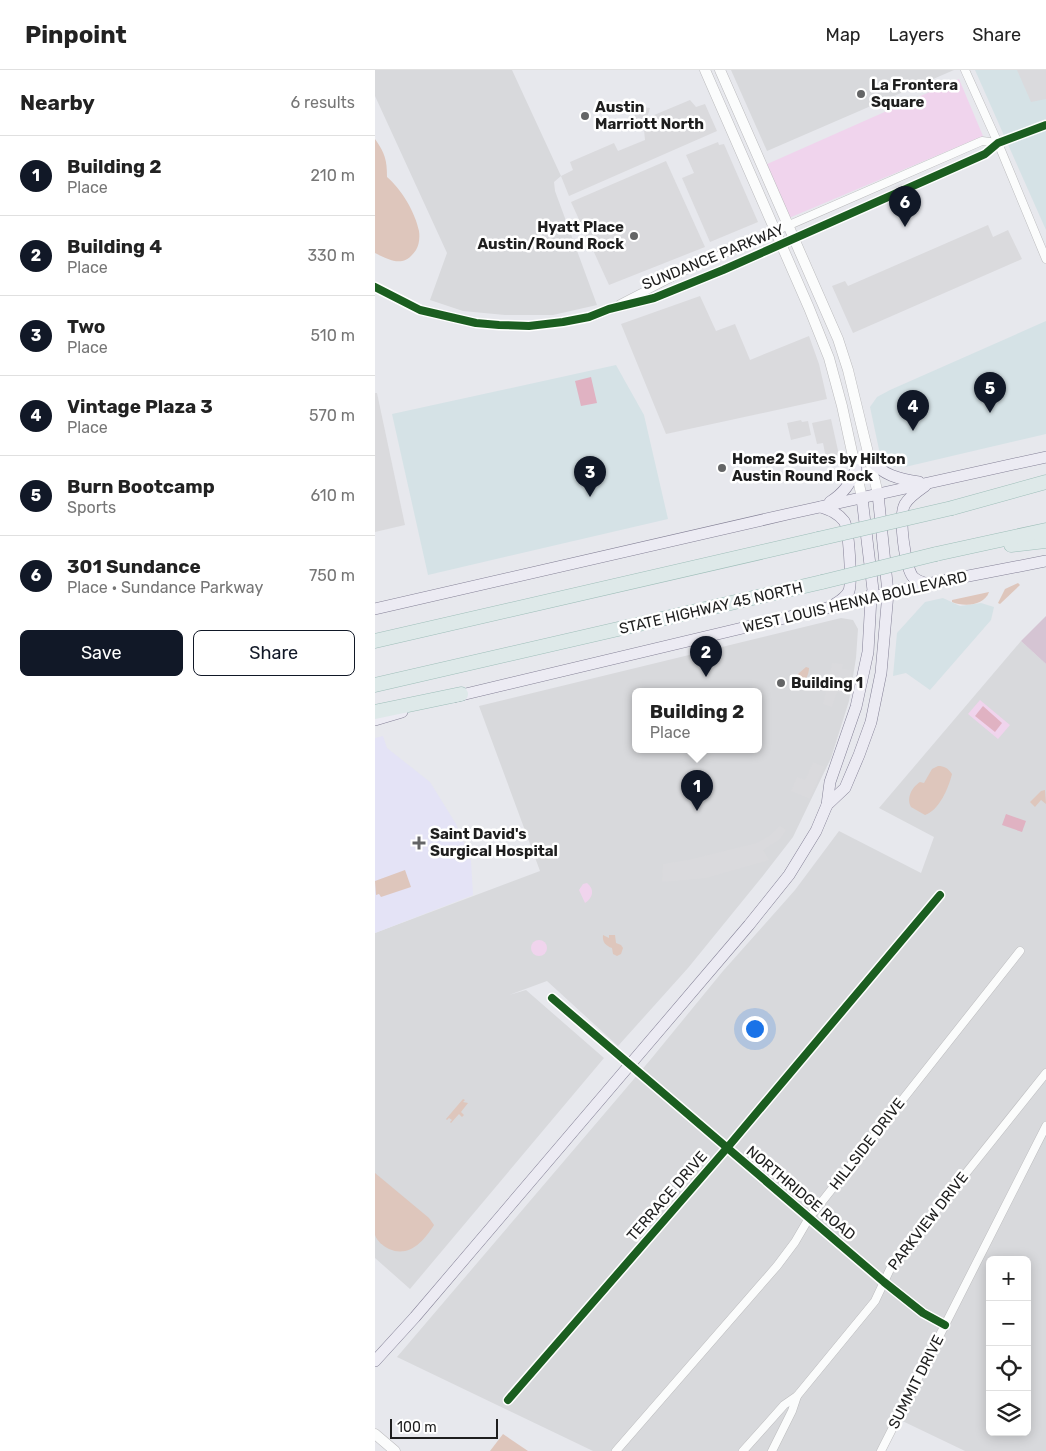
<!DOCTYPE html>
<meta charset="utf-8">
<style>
:root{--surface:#fff;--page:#f2f2f2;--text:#222;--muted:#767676;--line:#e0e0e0;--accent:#111827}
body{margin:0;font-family:Rubik,sans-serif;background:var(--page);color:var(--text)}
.controls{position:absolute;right:15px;bottom:15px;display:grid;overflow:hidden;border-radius:8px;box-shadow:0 2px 12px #0003}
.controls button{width:45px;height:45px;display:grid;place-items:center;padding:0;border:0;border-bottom:1px solid var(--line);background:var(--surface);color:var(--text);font:25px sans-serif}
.scale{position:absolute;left:15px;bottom:12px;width:108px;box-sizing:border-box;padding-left:5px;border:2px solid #1e1e1e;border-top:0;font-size:14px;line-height:18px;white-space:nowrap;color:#1e1e1e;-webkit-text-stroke:4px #fff;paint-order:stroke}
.you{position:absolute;left:379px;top:958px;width:18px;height:18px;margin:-12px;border:4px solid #fff;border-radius:50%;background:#1a73e8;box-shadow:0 0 0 8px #1a73e833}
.badge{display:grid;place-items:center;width:32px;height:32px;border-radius:50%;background:var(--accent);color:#fff;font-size:16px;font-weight:700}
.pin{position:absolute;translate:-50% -41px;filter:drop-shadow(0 1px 2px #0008)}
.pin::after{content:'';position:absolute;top:26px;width:18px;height:15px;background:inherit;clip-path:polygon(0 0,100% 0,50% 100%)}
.popup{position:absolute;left:257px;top:618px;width:130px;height:65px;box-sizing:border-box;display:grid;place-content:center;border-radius:8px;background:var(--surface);filter:drop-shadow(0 1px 4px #0005);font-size:16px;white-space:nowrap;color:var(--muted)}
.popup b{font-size:19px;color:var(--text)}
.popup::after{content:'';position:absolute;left:50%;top:100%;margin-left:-10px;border:10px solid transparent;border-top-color:var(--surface)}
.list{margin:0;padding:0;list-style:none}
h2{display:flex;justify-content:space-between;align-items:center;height:65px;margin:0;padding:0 20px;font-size:21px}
h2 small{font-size:16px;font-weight:400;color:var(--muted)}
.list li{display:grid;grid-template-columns:32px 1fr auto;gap:15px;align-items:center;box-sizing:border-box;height:80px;padding:0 20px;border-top:1px solid var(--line)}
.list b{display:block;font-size:19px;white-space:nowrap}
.list p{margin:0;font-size:16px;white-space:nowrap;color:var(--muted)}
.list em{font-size:16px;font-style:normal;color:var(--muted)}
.actions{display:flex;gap:10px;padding:15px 20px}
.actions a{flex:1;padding:11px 0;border:1px solid var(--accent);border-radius:8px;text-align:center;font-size:18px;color:var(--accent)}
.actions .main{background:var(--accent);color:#fff}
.icon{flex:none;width:28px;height:28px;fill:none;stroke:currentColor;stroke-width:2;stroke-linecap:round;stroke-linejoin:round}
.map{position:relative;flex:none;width:671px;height:1381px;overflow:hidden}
header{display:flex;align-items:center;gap:30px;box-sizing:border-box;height:70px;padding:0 25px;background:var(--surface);border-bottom:1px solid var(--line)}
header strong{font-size:24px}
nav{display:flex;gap:28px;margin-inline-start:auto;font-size:18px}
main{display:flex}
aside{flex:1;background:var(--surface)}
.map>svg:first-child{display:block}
.residential{fill:#d8d9dc;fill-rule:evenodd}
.commercial{fill:#d5e2e6}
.education{fill:#e4e3f6}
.cemetery{fill:#d5c4d3}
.park{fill:#f0d4ed}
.pitch{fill:#e0b2c2}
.parking{fill:#dadadd}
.water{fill:#dec6bc}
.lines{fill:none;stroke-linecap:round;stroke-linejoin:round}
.minor-casing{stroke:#bcbcbe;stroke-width:9}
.tertiary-casing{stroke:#bcbcbe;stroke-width:11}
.secondary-casing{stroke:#848096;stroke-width:12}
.motorway-casing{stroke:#9ebeb9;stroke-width:15}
.minor{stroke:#fbfcfc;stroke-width:8}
.tertiary{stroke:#fbfcfc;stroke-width:10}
.secondary{stroke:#ecebf3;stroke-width:11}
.motorway{stroke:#dee9e9;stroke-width:14}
.motorway-bridge-casing{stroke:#9ebeb9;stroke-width:15;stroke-linecap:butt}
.motorway-bridge{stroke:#dee9e9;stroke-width:14}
.cycleway-casing{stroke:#fff;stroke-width:11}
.cycleway{stroke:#1b5e20;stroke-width:8}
.poi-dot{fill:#646566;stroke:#fff;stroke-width:2}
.labels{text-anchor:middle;stroke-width:5;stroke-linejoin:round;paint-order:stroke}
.poi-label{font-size:15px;font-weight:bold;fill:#1e1e1e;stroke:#fff;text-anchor:start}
.street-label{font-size:15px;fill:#1e1e1e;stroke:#fff}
</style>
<header>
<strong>Pinpoint</strong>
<nav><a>Map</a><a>Layers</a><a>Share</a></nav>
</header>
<main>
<aside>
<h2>Nearby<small>6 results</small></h2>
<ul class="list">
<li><span class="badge">1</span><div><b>Building 2</b><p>Place</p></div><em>210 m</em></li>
<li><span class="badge">2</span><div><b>Building 4</b><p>Place</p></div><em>330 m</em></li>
<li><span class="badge">3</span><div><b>Two</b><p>Place</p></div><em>510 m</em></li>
<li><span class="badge">4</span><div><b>Vintage Plaza 3</b><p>Place</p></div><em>570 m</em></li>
<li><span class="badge">5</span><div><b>Burn Bootcamp</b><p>Sports</p></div><em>610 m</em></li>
<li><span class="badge">6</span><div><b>301 Sundance</b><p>Place · Sundance Parkway</p></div><em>750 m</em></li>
</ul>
<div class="actions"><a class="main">Save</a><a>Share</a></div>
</aside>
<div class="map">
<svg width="671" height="1381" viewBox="0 0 671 1381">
<rect width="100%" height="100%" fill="#e7e8ed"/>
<g class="residential">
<path d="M0,0h137l49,106 -7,6 1,9 42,114 -44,10h-48l-42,-4 -33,-11 17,-47 -72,-157z"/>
<path d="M356,0h223l-187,81z"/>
<path d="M466,548l12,2 5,9 -2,29 -7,43 -18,57 -38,79 -31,40 -74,91 -70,78 -71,-65 -38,14 17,-5 78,68 -194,231 -35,-31v-325l165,-62 -61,-165zM261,622h122v58h-122z"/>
<path d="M646,571l25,23v787h-81l-71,-34 -17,34h-284l-196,-94 254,-298 72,-88 72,-81 44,-59 82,42 13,-36 -55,-29zM615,1190h37v172h-37z"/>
</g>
<g class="commercial">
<path d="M600,0h71v160z"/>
<path d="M671,251v113l-141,33h-12l-12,-8 -11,-52 7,-10 13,-7z"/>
<path d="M241,295l28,50 24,104 -240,56 -36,-161z"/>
<path d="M568,528l17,8 21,-3 13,4 -3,13 -61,70 -24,-17 -13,3 4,-43 28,-31z"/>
</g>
<path class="education" d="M8,666l4,12 43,34 26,42 15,37 2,34 -98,38v-195z"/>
<path class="cemetery" d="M671,546v48l-25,-23z"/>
<g class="park">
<path d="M584,9l24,57 -194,82 -24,-53z"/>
<path d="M605,630l30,25 -12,14 -30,-25z"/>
<path d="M212,813c8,6 6,15 -2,20l-6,-13 4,-6z"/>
<circle cx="164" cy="878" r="8"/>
</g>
<g class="pitch">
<path d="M216,307l6,26 -16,3 -6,-25z"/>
<path d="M608,636l19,17 -7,9 -20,-16z"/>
<path d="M631,744l20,7 -4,11 -20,-7z"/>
</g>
<g class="parking">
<path d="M642,0h29v29l-15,3z"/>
<path d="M315,30l6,7 9,-3 12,27 -148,65 -8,-20 12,-6 -3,-8 44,-19 4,8 27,-11 -1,-10 -12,-3 5,-21 13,2 -3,10z"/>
<path d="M343,72l1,3 5,-1 34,78 -48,20 -28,-64 12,-5 -8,-18z"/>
<path d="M291,91l39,86 -96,38 -38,-83z"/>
<path d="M613,155l5,12 15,-7 14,29 -169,74 -21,-47 13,-5 3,5z"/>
<path d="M325,226l16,35 19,-7 15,36 59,-24 10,28 8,35 -161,35 -45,-110z"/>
<path d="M0,323h2l28,132 -30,7z"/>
<path d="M456,349l8,36 -13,3 -3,-15 -6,1 -5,-21z"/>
<path d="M426,350l1,2 6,-1 3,14 -20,5 -4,-17z"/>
<path d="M457,593l11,1 -1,5 10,1 -5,24 -10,-2 -5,15 -9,-3z"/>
<path d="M438,692l11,5 -14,32 -19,-8 6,-14 8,3z"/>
<path d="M405,756l6,4 -6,9 -17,11 6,10 -63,18 -44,4 1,-18 25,-4 69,-17 12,-7z"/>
</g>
<g class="water">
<path d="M0,69c10,14 12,21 12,38 15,13 28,35 32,54 1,7 0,14 -3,19 -12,18 -25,11 -41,3z"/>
<path d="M643,513l2,2 -20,19 -2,-1 7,-14z"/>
<path d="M614,522c-5,14 -25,15 -37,10v-2z"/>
<path d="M431,597l3,1c0,7 -4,14 -11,17l-2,-3 2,-8z"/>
<path d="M563,696c6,0 10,2 14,8 -3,13 -13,37 -27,41l-14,-8c-5,-9 1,-20 9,-25l4,1 8,-14z"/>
<path d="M670,720l1,14 -5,-4 -6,7 -5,-5 11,-11z"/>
<path d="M30,800l6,17 -30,10 -2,-3 -3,1 -1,-14z"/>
<path d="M228,865l6,3v-3h6l1,8 5,2 2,3 -2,6 -4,2 -4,-2 -1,-6c-6,-2 -10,-6 -9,-13z"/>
<path d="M88,1029l2,1 -2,2 5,1 -7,9 3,3 -2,2 -3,-3 -8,9 -1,-1 2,-2 -3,-2 -2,2 -1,-1z"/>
<path d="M0,1103l54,45 5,7c-10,16 -25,33 -45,24 -6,-3 -12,-8 -14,-14z"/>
<path d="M128,1364l25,17h-38z"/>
</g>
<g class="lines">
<defs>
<g id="minor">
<path d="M590,0l33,73 48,116"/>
<path d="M0,217l45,23 56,13 23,2 30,1 34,-4 26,-5 20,-8 45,-11 69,-28 235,-104 27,-12 13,-11 48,-18"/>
<path d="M245,234l64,-33 298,-130 16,2"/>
<path d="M177,928l332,284 39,31 22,12"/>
<path d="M133,1330l219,-252 213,-253"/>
<path d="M241,1381l161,-185 18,-24 14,-24 211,-267"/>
<path d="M368,1381l41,-46 13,-9 78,-95 16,-34 155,-194"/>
<path d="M397,1381l20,-40 5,-15"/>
<path d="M506,1381l165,-325"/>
</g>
<g id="tertiary">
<path d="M330,0l104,238 20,50 13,48 20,92"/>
<path d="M345,0l118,269 10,31 30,124"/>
<path d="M0,1364l20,17"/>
</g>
<g id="secondary">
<path d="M494,389c14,16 29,20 50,23"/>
<path d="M550,416c-7,5 -16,11 -20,18 -7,12 0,63 8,73 4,4 9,5 14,7"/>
<path d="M455,432c14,-9 20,-18 26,-33"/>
<path d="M446,437c9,3 17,6 23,14 5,7 8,61 5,70 -3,6 -9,10 -14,13"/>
<path d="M0,539l413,-95 258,-57"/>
<path d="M78,627l474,-113 119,-23"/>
<path d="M0,650l27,-8"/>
<path d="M452,735l18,-17 14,-33 12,-33 10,-49 7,-80 -10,-99"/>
<path d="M0,1291l40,-44 334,-392 40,-50 27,-44 11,-26 3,-23 26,-75 12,-55 3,-55 2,-7 -11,-92"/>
</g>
<g id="motorway">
<path d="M577,438l94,-26"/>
<path d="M636,475l35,-4"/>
<path d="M561,484l110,-24"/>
<path d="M0,571l443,-102"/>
<path d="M0,615l447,-103"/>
<path d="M0,642l86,-18"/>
</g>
</defs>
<use href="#minor" class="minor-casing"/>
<use href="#tertiary" class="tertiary-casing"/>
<use href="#secondary" class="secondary-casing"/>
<use href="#motorway" class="motorway-casing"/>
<use href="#minor" class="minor"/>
<use href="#tertiary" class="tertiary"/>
<use href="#secondary" class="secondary"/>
<use href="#motorway" class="motorway"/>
<defs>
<g id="motorway-bridge">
<path d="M443,469l134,-31"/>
<path d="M447,512l114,-28"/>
</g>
</defs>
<use href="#motorway-bridge" class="motorway-bridge-casing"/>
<use href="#motorway-bridge" class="motorway-bridge"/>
<defs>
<g id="cycleway">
<path d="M0,217l45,23 56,13 23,2 30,1 34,-4 26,-5 20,-8 45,-11 69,-28 235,-104 27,-12 13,-11 48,-18"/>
<path d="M177,928l332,284 39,31 22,12"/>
<path d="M133,1330l219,-252 213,-253"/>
</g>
</defs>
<use href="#cycleway" class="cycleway-casing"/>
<use href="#cycleway" class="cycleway"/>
</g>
<g class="poi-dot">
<circle cx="486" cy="24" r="5"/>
<circle cx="210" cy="46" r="5"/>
<circle cx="259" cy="166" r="5"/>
<circle cx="347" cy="398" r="5"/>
<circle cx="406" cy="613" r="5"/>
<path d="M41.5 765.5h5v5h5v5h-5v5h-5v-5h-5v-5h5z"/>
</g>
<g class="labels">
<g class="poi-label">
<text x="496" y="20">La Frontera<tspan x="496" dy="17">Square</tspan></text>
<text x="220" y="42">Austin<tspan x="220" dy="17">Marriott North</tspan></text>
<text x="249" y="162" text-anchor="end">Hyatt Place<tspan x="249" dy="17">Austin/Round Rock</tspan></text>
<text x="357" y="394">Home2 Suites by Hilton<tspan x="357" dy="17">Austin Round Rock</tspan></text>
<text x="416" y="618">Building 1</text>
<text x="55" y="769">Saint David's<tspan x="55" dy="17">Surgical Hospital</tspan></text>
</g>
<g class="street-label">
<text transform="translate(338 187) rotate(-22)" y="5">SUNDANCE PARKWAY</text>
<text transform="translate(480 532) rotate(-13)" y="5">WEST LOUIS HENNA BOULEVARD</text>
<text transform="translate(336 538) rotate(-13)" y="5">STATE HIGHWAY 45 NORTH</text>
<text transform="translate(492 1074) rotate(-52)" y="5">HILLSIDE DRIVE</text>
<text transform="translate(426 1123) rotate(40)" y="5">NORTHRIDGE ROAD</text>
<text transform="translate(292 1126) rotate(-49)" y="5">TERRACE DRIVE</text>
<text transform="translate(553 1151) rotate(-52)" y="5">PARKVIEW DRIVE</text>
<text transform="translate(541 1312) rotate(-63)" y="5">SUMMIT DRIVE</text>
</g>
</g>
</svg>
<div class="controls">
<button>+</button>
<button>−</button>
<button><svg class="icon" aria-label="locate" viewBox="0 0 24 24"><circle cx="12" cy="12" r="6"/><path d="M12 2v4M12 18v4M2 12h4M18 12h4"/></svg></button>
<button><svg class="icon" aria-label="layers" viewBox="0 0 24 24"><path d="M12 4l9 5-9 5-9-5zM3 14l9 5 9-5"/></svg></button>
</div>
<div class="scale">100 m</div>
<div class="you"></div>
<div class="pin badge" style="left:322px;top:741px">1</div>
<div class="popup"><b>Building 2</b>Place</div>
<div class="pin badge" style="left:331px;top:607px">2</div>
<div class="pin badge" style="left:215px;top:427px">3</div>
<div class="pin badge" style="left:538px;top:361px">4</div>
<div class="pin badge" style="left:615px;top:343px">5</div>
<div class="pin badge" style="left:530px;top:157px">6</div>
</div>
</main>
